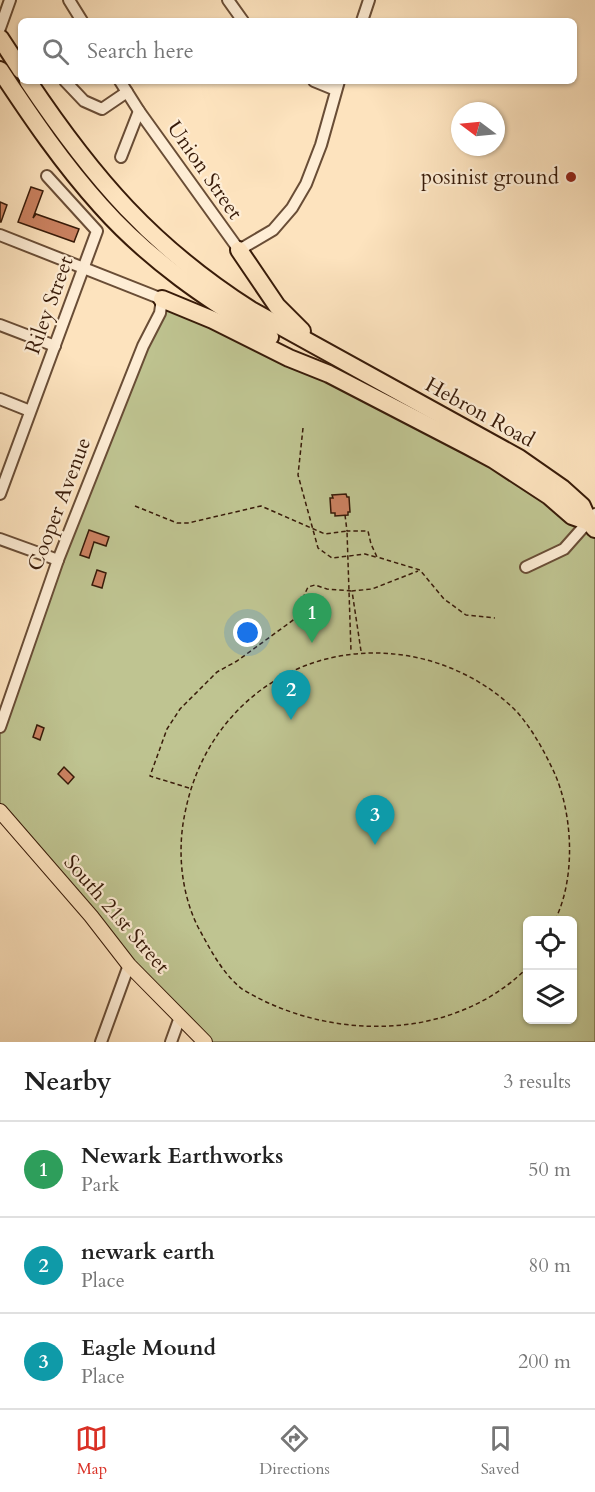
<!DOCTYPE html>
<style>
:root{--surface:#fff;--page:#f2f2f2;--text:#222;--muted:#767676;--line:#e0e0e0;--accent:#d93025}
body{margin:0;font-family:Cardo,serif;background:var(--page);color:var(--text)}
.controls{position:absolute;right:18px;bottom:18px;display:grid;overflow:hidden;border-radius:9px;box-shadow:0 2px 4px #0004}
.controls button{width:54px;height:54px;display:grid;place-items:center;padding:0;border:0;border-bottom:2px solid var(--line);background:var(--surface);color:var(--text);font:30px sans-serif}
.compass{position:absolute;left:451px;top:102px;width:54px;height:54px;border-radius:50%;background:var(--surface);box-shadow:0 2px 4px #0004;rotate:286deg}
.you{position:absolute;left:248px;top:633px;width:21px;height:21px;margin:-15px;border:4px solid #fff;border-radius:50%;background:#1a73e8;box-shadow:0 0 0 9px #1a73e833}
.badge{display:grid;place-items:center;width:39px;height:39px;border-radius:50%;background:var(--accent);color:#fff;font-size:20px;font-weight:700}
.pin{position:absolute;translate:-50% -50px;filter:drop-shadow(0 2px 3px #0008)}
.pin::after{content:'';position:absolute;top:32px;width:21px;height:18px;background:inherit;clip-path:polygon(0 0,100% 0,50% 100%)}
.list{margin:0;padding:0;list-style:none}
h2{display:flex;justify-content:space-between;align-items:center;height:78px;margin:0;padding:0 24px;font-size:26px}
h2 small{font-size:20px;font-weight:400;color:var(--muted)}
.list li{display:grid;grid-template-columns:39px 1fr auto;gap:18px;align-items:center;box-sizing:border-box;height:96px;padding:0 24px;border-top:2px solid var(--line)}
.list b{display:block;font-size:22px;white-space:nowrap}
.list p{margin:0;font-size:20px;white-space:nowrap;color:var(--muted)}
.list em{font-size:20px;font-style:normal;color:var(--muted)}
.icon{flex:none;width:33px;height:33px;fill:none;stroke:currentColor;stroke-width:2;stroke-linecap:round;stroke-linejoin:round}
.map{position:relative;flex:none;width:595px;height:1042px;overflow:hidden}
.search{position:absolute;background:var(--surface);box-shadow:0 2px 4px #0004;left:18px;right:18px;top:18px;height:66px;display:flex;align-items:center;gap:15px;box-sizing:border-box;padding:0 21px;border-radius:9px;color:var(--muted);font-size:22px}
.sheet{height:366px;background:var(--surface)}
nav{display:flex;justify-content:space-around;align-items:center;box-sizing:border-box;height:84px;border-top:2px solid var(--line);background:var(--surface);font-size:16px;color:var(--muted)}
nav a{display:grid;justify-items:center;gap:3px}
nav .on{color:var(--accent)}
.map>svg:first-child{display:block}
.green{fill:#bfc491;stroke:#7c704d;stroke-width:1.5;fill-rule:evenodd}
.building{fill:#cb8261;stroke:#381b09;stroke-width:1.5}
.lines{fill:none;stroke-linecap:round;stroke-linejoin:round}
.minor-casing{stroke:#694d36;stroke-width:14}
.major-casing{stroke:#381b09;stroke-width:16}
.highway-casing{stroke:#381b09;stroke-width:20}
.path{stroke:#381b09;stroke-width:1.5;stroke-dasharray:4.5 3;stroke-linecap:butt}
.minor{stroke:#feedd5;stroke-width:10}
.major{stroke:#fde3be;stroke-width:14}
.highway{stroke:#fde3be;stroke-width:16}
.poi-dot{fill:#8f2418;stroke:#feedd5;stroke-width:2}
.labels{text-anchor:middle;stroke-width:4.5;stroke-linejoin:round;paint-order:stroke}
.street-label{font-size:21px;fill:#381b09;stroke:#feedd5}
.poi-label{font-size:21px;fill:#381b09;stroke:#feedd5;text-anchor:end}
</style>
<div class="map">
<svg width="595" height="1042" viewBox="0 0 595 1042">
<rect width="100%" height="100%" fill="#fde3be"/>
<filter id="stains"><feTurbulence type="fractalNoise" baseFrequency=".00333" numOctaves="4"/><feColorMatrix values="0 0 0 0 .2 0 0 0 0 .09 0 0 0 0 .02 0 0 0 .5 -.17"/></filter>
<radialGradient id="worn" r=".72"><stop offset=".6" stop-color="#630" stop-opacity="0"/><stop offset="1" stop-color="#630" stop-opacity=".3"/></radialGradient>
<path class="green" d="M162,299l332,161 101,69v513h-390l-205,-232v-83zM528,920h44v100h-44z"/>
<g class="building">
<path d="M31,187l12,4 -10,27 3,-4 43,15 -5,13 -56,-20z"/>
<path d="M0,202l7,3 -6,17h-1z"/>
<path d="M346,494l1,3h2l1,15h-2v3l-13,1v-3h-4l-1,-15h3l-1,-3z"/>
<path d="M89,530l20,7 -3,9 -12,-4 -5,16 -9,-3z"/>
<path d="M97,570l9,3 -4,15 -10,-3z"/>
<path d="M37,725l7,3 -4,12 -7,-3z"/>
<path d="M64,767l10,10 -6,7 -10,-10z"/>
</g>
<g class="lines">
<defs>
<g id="minor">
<path d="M69,0l13,21"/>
<path d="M228,0l15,21"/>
<path d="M362,21l7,-21"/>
<path d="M0,28l10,-28"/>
<path d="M65,81l19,20 18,8 25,-17"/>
<path d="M120,81l19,30 100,139 34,-20 19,-22 14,-24 15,-39 18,-64"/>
<path d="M314,81l22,9"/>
<path d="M121,157l18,-46"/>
<path d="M0,235l162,64 -2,14 -17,33 -85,214 -58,167"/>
<path d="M0,325l55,21"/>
<path d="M0,399l30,12"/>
<path d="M0,494l97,-263 -50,-55"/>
<path d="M0,539l58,21"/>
<path d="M526,567l38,-18 31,-35"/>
<path d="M101,1042l28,-77"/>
<path d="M171,1042l9,-25"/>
</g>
<path id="major" d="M0,811l91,105 38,49 76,77"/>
<g id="highway">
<path d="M0,38l21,32"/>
<path d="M0,70c31,47 63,94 101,136 48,54 107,94 169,131"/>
<path d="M28,81c65,97 124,166 223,229l268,148 43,30 20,18 7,16 6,7"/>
<path d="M239,250l38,56 25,25"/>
<path d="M162,299l51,21 76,38 40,16 139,72 26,14 55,36 23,20 17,6"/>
</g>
</defs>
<use href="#minor" class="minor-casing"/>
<use href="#major" class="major-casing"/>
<use href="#highway" class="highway-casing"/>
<g class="path">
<path d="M303,428l-5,47 20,73 14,10 33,-4 11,3"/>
<path d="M135,506l42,17h11l73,-17 64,28 22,-3 4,120"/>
<path d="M345,515l2,16h21l3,13 6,13 43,13 24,29 22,16 29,3"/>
<path d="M361,651l-9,-60 20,-2 46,-18"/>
<path d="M189,788l-39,-12 17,-47 13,-20 37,-37 20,-11 59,-43 8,-13 -2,-5 6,-13 7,-2 12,4 25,2"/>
<path d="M528,967c-74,75 -199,75 -286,22 -20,-16 -32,-40 -44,-62 -17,-34 -21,-77 -13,-114 22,-114 129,-183 242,-153 33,9 66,27 90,52 16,18 27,39 37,60 19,42 22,106 1,148"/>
</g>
<use href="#minor" class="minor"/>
<use href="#major" class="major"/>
<use href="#highway" class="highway"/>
</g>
<circle class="poi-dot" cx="571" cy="177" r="6"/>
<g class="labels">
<g class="street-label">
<text transform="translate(205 170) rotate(55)" y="7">Union Street</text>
<text transform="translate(49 305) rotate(-70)" y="7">Riley Street</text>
<text transform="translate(480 412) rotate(29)" y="7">Hebron Road</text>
<text transform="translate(59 504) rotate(-69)" y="7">Cooper Avenue</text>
<text transform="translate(117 914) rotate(49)" y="7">South 21st Street</text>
</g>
<g class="poi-label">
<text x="559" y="184">posinist ground</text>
</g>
</g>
<rect width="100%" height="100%" filter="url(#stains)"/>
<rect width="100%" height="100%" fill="url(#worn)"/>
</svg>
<div class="controls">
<button><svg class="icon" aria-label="locate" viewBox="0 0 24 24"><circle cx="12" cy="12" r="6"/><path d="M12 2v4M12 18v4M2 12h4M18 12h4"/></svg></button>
<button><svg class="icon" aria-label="layers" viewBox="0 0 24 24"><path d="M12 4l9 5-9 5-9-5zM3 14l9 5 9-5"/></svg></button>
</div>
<svg class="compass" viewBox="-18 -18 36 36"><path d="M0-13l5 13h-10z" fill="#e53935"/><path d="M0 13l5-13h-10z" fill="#767676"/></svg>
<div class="you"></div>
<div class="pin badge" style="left:312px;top:643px;background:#2e9e5b">1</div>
<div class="pin badge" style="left:291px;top:720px;background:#0f9aa8">2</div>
<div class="pin badge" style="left:375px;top:845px;background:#0f9aa8">3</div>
<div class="search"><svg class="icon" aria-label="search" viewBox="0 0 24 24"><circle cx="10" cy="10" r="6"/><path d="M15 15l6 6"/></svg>Search here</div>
</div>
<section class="sheet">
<h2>Nearby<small>3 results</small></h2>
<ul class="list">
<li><span class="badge" style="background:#2e9e5b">1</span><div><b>Newark Earthworks</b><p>Park</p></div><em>50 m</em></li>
<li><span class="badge" style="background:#0f9aa8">2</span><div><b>newark earth</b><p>Place</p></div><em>80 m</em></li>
<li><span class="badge" style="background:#0f9aa8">3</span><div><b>Eagle Mound</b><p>Place</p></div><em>200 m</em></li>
</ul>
</section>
<nav>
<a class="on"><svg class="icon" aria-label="map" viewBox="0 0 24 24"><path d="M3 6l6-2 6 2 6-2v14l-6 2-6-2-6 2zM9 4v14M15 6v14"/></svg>Map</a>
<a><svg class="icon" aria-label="directions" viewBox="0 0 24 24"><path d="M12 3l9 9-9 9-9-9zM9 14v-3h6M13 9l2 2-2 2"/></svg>Directions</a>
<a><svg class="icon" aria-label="saved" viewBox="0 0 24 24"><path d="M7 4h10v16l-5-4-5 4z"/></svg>Saved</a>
</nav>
